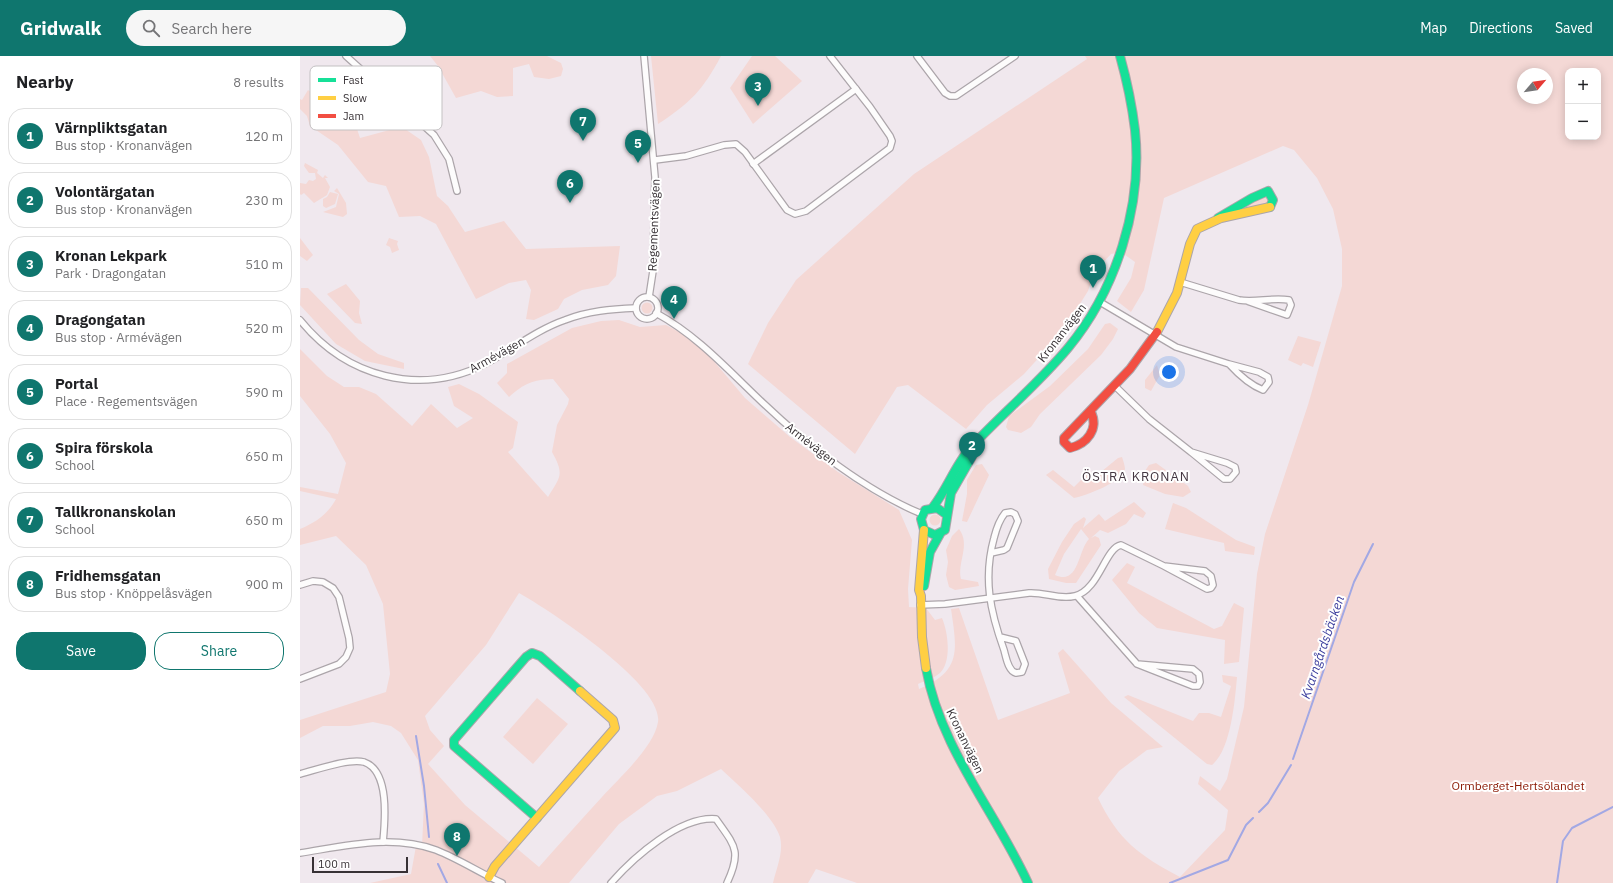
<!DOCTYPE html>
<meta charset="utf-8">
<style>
:root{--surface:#fff;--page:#f6f6f6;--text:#202124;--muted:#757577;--line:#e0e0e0;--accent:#0f766e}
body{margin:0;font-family:"IBM Plex Sans",sans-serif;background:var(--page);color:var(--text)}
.controls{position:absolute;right:12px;top:12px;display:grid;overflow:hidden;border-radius:8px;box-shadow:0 2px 10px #0003}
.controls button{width:36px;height:36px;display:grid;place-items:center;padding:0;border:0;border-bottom:1px solid var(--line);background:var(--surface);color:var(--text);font:20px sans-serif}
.compass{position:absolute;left:1217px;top:12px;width:36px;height:36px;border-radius:50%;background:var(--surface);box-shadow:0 2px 10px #0003;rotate:61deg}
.scale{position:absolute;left:12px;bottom:10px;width:96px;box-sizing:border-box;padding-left:4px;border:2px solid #373135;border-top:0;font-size:11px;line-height:14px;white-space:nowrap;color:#373135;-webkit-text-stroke:3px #fff;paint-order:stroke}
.you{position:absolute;left:869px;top:316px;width:14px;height:14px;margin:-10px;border:3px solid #fff;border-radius:50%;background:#1a73e8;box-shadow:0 0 0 6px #1a73e833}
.badge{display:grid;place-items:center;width:26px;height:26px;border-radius:50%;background:var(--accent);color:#fff;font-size:13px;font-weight:700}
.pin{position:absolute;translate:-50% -33px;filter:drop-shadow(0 1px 2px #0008)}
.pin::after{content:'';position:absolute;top:21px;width:14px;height:12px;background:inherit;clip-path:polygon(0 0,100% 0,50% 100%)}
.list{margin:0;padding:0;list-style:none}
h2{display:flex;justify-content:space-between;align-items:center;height:52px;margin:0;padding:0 16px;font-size:17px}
h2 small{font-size:13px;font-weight:400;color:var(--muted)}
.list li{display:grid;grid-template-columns:26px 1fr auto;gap:12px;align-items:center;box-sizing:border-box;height:56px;margin:0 8px 8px;padding:0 8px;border:1px solid var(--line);border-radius:16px}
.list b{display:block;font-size:15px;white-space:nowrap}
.list p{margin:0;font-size:13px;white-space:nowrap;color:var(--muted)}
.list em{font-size:13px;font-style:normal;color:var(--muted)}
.actions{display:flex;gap:8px;padding:12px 16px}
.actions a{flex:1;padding:9px 0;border:1px solid var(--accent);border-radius:16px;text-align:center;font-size:14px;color:var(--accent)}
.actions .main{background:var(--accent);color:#fff}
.icon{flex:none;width:22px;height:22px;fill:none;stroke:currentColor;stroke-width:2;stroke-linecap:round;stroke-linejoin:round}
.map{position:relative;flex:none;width:1313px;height:827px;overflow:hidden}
header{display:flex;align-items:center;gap:24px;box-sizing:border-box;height:56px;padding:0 20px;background:var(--accent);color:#fff}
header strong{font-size:19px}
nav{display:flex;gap:22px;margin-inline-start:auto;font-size:14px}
.search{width:280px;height:36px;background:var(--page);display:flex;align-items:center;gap:10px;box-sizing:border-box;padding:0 14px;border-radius:22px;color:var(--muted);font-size:15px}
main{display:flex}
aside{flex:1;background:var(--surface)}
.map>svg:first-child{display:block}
.green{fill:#f4d8d5;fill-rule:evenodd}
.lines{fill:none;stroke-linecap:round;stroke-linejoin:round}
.stream{stroke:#a2a8e4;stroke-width:2}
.street-casing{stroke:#aca5aa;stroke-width:8}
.fast-casing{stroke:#aca5aa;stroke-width:10}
.slow-casing{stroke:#aca5aa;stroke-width:10}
.jam-casing{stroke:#aca5aa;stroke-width:10}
.street{stroke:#fdfcfc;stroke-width:5.5}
.fast{stroke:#16e098;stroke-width:8}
.slow{stroke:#ffcf43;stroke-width:8}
.jam{stroke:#f24e42;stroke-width:8}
.labels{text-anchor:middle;stroke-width:4;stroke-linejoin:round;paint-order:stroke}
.street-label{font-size:12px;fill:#373135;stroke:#fff}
.park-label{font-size:12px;fill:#8a1702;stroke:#fff}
.neighbourhood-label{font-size:13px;letter-spacing:1px;fill:#443741;stroke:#fff}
.water-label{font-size:13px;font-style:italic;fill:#3a3c9c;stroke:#fff}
.key{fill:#fff;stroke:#c3c1c2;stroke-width:1}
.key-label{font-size:11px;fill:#373135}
</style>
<header>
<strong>Gridwalk</strong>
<div class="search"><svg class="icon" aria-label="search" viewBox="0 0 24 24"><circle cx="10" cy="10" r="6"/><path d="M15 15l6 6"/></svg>Search here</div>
<nav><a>Map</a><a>Directions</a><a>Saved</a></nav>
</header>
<main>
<aside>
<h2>Nearby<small>8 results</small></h2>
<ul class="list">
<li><span class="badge">1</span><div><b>Värnpliktsgatan</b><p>Bus stop · Kronanvägen</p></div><em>120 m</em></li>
<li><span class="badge">2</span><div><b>Volontärgatan</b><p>Bus stop · Kronanvägen</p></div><em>230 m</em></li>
<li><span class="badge">3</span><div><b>Kronan Lekpark</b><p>Park · Dragongatan</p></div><em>510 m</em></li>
<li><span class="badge">4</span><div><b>Dragongatan</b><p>Bus stop · Armévägen</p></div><em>520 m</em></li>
<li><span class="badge">5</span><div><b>Portal</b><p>Place · Regementsvägen</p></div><em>590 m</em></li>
<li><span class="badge">6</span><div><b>Spira förskola</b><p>School</p></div><em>650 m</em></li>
<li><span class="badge">7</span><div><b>Tallkronanskolan</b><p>School</p></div><em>650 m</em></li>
<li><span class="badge">8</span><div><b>Fridhemsgatan</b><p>Bus stop · Knöppelåsvägen</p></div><em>900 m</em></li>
</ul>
<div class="actions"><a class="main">Save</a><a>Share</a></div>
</aside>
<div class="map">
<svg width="1313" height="827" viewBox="0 0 1313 827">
<rect width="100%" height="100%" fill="#f0e8ee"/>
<g class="green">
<path d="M130,0h117l14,7 2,6 -2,7 -12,3 -15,-2 -5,-13 -16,4v28l-16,1 -16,-6 -25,7 -18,-32z"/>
<path d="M351,0h70c-18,34 -31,47 -63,68z"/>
<path d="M452,0h23l27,25 -49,43 -23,-36z"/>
<path d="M785,0h528v827h-756l-41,-14 -8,14h-35c3,-14 11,-31 7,-46 -7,-22 -43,-53 -59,-68l-44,22 -20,5 -38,28 -50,59h-199l41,-9 5,-28h6l2,-42 -6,-44 -17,-27 -10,-7 -18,-4 -23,4h-27l-23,12v-18l86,-28 4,-18 -7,-70 -17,-39 -30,-29 -36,9v-16c15,-6 28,-15 36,-30l-36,-8v-4l38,7 8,-31 -16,-29 -30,-38v-47l27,27 17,11h15l17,7 36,32 19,-22 26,24 16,-10 -19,-12 -6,-19 11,-3 20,10 39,28 -5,26 -5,4 40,45c12,-20 17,-22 4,-45l5,-27 11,-21 1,-5 -16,-20c-21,1 -28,4 -44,18l-12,-14 10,-10v-9l65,-36 29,-7 18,-1 21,7 26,-2 15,8 26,20 38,45 45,39 48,35 61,38 13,30 -4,49 1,18 17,1 9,12 7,-2c6,14 10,43 -2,55 -6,5 -15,8 -22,11l1,5c43,-18 38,-39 32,-80l8,-1 39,112 72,-27 -12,-40 5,-4 48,54 52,44 -16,3 -28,21 -21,27c20,42 42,58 82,79l45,-47 3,-20 -30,-26 2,-8 20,15 7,-12 17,-72 13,-133 8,-40 43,-129 34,-119v-37l-9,-40 -16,-31 -23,-28 -11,-4 -119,52 -20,92 -13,22 -14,-11 14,-23 4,-16 -14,-10 -10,2 -17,18 -6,19 -25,40 -39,43 -37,31 -21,24 -58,-44 -11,2 -42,67 -107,-90 20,-41 28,-43 118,-106 173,-115zM1268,15h30v66h-30zM1223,18h24v24h-24zM219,537c30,17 145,92 139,129 -4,25 -39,56 -56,75 -21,23 -42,46 -63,70l-74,-62 -37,-41 16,-18 -14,-16 -5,-14 61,-71z"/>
<path d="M8,34l19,13 19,-7 14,42 37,-10 8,1 16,11 8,17 8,39 11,10 17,26 39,-11 22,28 94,-3 -4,30 -8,9 -26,5 -18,9 -6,10 -24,11 -8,-1 5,-29 -5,-10 -17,3 -33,16 -40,-75 -16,-8 -21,1 -13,-31 -18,-4 -30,-37 -28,-19 -3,-10 -7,-7v-10l2,1z"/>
<path d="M5,107l13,7 -1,3 6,5 2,-3 3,3h-3l5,9 -3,8 -13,8 -10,-10 -3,2 -1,-1v-11l6,1 3,-4 4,1 3,-2 -1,-6h-6l-5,-7z"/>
<path d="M37,132l9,15 1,11 -4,3 -20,-5 13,-5 3,-13 -5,-3z"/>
<path d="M30,136l8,2 -3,10 -9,4 -3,-2v-7l4,-2z"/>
<path d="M966,139l4,5 -3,5 -29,5z"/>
<path d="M0,182l13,17 -6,6 -7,-5z"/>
<path d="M89,182l9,3 -1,3 2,6 -7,3 -2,-6 -4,-2z"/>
<path d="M46,228l14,17 -1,12 3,11 -7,-1 -28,-29z"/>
<path d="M1,232h7l51,52 19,14 26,9v6l-39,-8 -29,-17 -36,-39z"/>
<circle cx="347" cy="252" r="5.5"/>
<path d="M810,267l8,6 -5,10 -12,16 -61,59 -9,13 -10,6 -13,-3 -2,-3 3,-11 41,-30 38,-37 17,-25z"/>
<path d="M998,280l23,6 -8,25 -10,-4 -2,3 -13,-6z"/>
<path d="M857,309l3,10 -9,16 -6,-3v-8z"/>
<path d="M822,401c1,3 3,9 3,12 -2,13 -40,27 -51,29l-28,-23 7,-5 21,17 16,-16 6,5 22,-18z"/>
<path d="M856,407l32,23 3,6 -8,5 -18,-3 -22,-9 2,-14 4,-6z"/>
<path d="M682,408l7,11 -22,47 -5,-1 5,-27v-14l9,-15z"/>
<path d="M834,446l12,11 -3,5 -9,-4 -8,10 -18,9 -8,-3 -9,8 4,-2 4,2 2,7 -25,38h-10l-17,-4 -1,-10 14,-27 12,-18 10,-7 2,2 -3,9 16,-14 6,7zM781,473l8,10c-11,11 -10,47 -34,36l9,-21z"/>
<path d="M873,447l13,5 50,32 19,7 -1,8 -29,-4 -1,-8 -59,-14z"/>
<circle cx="635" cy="464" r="5.5"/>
<path d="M659,473c12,16 -2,33 2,50l17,3 1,4 -24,4 -6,-3 -3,-12 2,-13 -2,-12 6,-14z"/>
<path d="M827,507l8,4 -8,16 87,46 8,-3 12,-23 10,5 -5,54 -15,2 1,-24 -68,-12 -18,-15 -27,-33z"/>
<path d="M922,619l15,2c-2,23 -6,73 -25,88l-5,-1 -83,-67 4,-2 65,26 6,-8h10l12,4 10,-31 -8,-4z"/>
<path d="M237,642l31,26 -35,40 -30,-27z"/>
</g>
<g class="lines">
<g class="stream">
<path d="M116,680l8,50 5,51"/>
<path d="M993,703l61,-177 19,-38"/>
<path d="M959,756l9,-9 23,-38"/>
<path d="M138,808l9,19"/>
<path d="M870,827l58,-23 18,-35 7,-7"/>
<path d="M1257,827l6,-42 9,-13 41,-21"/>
</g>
<defs>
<g id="street">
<path d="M46,0l88,79 15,24 8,32"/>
<path d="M344,0l11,121 -2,94 -4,26"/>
<path d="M617,0l28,37 5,3h6l59,-40"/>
<path d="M355,104l31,-4 38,-11 12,-1 9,8 42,58 8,4 11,-3 84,-63 2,-7 -2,-5 -20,-29 -40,-51"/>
<path d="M453,108l103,-75"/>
<path d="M880,226l59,18c16,3 33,-3 50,0l2,5 -4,10 -40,-14"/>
<circle cx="347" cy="252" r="11"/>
<path d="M800,246l76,45 53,17c10,11 21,21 34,26l6,-8 -1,-5 -9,-5 -30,-8"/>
<path d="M356,257c42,23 72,57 107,90 44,42 103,88 159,111"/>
<path d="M0,264c46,57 119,77 185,44 27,-14 51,-34 80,-44 23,-9 46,-11 71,-12"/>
<path d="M816,331l33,32 42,33 36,11 8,4 1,5 -6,7h-6l-33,-27"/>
<path d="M691,497l13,-3 3,-2 11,-27 -3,-7 -4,-2 -6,1c-5,6 -9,17 -11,25 -11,40 -4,73 10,112 2,7 4,21 12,23l6,-1 3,-8 -9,-23 -16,-4"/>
<path d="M0,529l13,-4 10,1 10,6 6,9 10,41 1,10 -4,9 -7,7 -39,15"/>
<path d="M777,540l60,68 56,5 6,5 1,8 -2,4h-5l-56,-22"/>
<path d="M620,549l25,-1 84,-11c16,-1 30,7 46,3 24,-6 30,-48 46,-51l43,21 41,5 6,5 2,9 -2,3 -4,1 -43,-23"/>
<path d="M0,718c16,-4 49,-16 64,-12 26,9 21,59 19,80"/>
<path d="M0,797c45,-7 91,-19 136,-3 23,9 44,23 66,33"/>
<path d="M311,827c23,-26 69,-67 105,-64 19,27 26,32 11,64"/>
</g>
<g id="fast">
<path d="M918,162l34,-20 16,-7 5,9 -3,7"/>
<path d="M633,451c15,-19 23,-44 39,-61 31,-33 67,-63 96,-98 48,-58 75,-142 67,-218 -3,-25 -8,-49 -15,-74"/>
<path d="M647,459l-10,-7 -12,2 -4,9 3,11 11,5 10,-5 6,-37 27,-47"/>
<path d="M624,530l6,-34 10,-18"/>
<path d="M626,612c14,80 69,143 102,215"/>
<path d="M237,762l-83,-72v-6l72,-83 6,-4 8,3 40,35"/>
</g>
<g id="slow">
<path d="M857,276l20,-39 13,-49 7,-15 24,-11 49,-11"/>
<path d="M624,474l-5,60 2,6 1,41 4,31"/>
<path d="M189,821l6,-11 120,-138 -2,-8 -33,-29"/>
</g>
<path id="jam" d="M791,356c8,17 -4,32 -21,36l-6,-6v-4l66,-69 27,-37"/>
</defs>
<use href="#street" class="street-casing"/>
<use href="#fast" class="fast-casing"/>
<use href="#slow" class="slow-casing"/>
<use href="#jam" class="jam-casing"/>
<use href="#street" class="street"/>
<use href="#fast" class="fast"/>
<use href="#slow" class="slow"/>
<use href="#jam" class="jam"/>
</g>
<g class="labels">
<g class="street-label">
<text transform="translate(354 169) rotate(-88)" y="4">Regementsvägen</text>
<text transform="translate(762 277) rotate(-52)" y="4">Kronanvägen</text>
<text transform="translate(197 299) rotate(-29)" y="4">Armévägen</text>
<text transform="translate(511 388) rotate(38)" y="4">Armévägen</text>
<text transform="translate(665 685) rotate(64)" y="4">Kronanvägen</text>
</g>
<g class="park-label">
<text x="1218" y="734">Ormberget-Hertsölandet</text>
</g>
<g class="neighbourhood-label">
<text x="836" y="425">ÖSTRA KRONAN</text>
</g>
<g class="water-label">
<text transform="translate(1022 591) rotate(-71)" y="5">Kvarngårdsbäcken</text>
</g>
</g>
<rect x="10" y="10" width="132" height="64" rx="6" class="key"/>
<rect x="18" y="22" width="18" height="4" fill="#16e098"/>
<rect x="18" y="40" width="18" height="4" fill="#ffcf43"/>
<rect x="18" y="58" width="18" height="4" fill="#f24e42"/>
<g class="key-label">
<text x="43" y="28">Fast</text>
<text x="43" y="46">Slow</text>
<text x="43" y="64">Jam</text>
</g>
</svg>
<div class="controls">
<button>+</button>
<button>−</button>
</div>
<svg class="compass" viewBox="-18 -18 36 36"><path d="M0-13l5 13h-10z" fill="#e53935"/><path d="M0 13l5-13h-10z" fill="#757577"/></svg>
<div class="scale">100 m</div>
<div class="you"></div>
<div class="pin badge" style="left:793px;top:232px">1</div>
<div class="pin badge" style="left:672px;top:409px">2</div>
<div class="pin badge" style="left:458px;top:50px">3</div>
<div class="pin badge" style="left:374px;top:263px">4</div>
<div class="pin badge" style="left:338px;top:107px">5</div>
<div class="pin badge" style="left:270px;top:147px">6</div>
<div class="pin badge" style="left:283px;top:85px">7</div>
<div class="pin badge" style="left:157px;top:800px">8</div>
</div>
</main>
